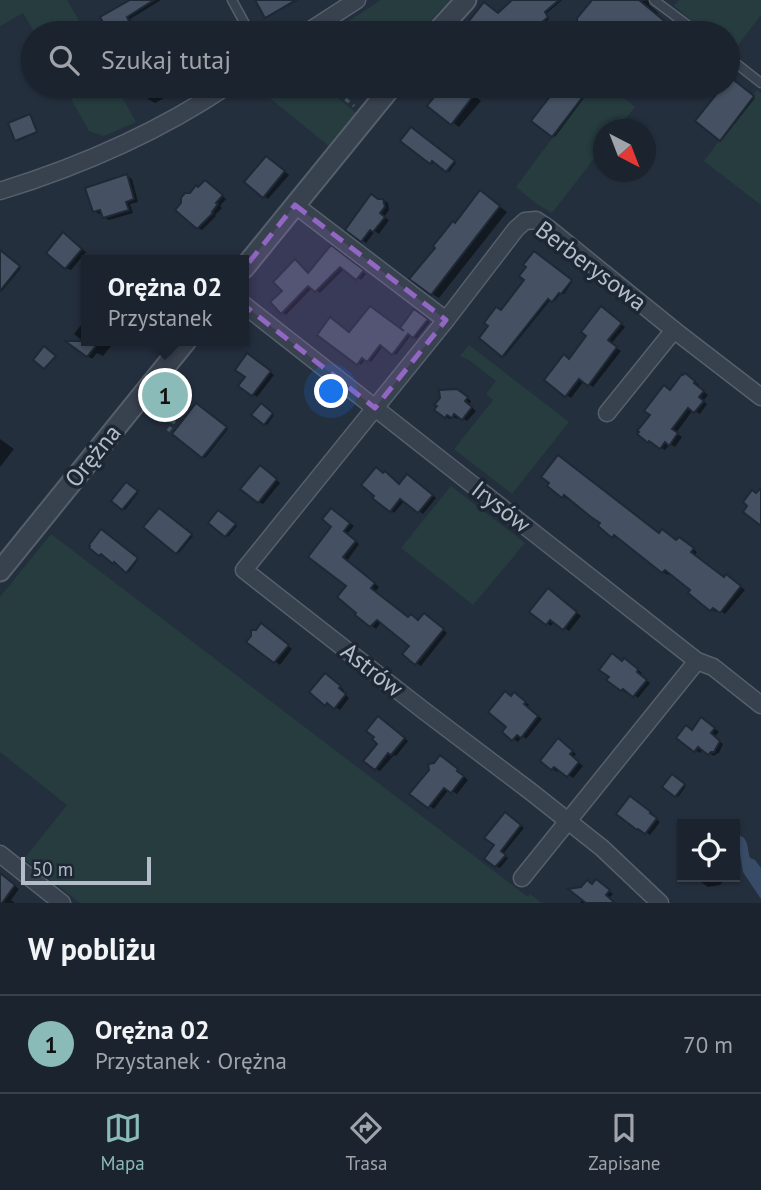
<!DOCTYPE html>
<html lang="pl">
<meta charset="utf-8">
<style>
:root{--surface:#1b232e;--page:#242b36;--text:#f1f3f6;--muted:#a0a4aa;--line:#39404a;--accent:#8bbbb9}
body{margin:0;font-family:"PT Sans",sans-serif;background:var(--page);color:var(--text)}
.controls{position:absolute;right:21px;bottom:21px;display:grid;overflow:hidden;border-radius:0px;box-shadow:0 2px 5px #0004}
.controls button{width:63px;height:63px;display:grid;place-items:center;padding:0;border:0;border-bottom:2px solid var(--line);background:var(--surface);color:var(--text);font:35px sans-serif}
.compass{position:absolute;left:593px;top:119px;width:63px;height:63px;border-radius:50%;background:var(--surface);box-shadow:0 2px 5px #0004;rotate:138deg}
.scale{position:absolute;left:21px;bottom:18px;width:130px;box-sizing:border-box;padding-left:7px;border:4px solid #b4bcc9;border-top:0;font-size:19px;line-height:24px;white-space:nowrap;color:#b4bcc9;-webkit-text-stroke:5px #1d2633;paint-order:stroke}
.you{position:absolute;left:332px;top:392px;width:24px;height:24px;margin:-18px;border:5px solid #fff;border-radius:50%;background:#1a73e8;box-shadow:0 0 0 10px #1a73e833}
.badge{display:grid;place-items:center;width:46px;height:46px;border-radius:50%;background:var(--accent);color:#111;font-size:23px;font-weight:700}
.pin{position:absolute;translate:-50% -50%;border:4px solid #fff;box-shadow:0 2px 7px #0006}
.popup{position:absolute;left:81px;top:255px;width:168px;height:91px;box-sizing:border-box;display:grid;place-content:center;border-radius:0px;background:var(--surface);filter:drop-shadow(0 2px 5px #0005);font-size:23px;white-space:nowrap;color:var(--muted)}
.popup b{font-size:26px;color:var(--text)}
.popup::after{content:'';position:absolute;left:50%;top:100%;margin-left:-14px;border:14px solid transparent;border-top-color:var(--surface)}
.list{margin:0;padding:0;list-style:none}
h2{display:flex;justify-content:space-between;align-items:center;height:91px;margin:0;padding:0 28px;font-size:30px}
h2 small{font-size:23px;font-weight:400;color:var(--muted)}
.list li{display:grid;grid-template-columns:46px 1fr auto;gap:21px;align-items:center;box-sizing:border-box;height:98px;padding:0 28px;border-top:2px solid var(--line)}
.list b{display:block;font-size:26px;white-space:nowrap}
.list p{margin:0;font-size:23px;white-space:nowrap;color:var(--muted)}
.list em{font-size:23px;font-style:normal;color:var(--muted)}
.icon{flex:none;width:38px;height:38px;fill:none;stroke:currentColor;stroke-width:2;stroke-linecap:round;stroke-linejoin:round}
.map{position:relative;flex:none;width:761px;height:903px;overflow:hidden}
.search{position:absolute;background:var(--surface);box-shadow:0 2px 5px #0004;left:21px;right:21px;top:21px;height:77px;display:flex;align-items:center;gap:18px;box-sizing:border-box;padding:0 24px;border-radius:38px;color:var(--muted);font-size:26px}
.sheet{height:189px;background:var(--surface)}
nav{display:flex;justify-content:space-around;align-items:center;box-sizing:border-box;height:98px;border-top:2px solid var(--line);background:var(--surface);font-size:19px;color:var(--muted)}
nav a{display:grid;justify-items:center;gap:4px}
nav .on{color:var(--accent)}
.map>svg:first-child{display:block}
.green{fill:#263c3f}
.water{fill:#394c67}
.shadow{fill:#0007}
.building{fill:#455162;stroke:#1f2835;stroke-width:2}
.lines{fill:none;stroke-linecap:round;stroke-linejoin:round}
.service-casing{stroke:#565f6c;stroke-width:11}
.minor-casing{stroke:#565f6c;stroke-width:19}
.tertiary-casing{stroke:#565f6c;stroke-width:23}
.path{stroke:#44595c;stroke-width:3.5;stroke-dasharray:5 5;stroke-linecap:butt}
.service{stroke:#38414e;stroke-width:8}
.minor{stroke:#38414e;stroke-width:16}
.tertiary{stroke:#38414e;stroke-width:19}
.marked{fill:#9266c3;fill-opacity:0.2;stroke:#9266c3;stroke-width:5;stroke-dasharray:14 9;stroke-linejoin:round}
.labels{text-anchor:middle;stroke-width:7;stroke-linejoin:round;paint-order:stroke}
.street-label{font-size:24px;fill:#b4bcc9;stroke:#1d2633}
</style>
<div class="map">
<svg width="761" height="903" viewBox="0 0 761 903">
<rect width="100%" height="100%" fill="#242f3e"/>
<g class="green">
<path d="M0,0h67l19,33h-51l-12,-20 -23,13z"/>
<path d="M381,0h69l-31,33h-88z"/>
<path d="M679,0h82v15l-29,38 -4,-3v-17h-21l-33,-27z"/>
<path d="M64,86h52l20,36 -32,14 -15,-5z"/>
<path d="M255,86h69l33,28 -27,33z"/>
<path d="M591,86h18l26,21 -18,22 -13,1 -1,17 -51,66 -15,-9 -21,-17z"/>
<path d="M757,90l4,3v112l-57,-44z"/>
<path d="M469,345l100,77 -57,72 -58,-45 39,-49 -7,-6 10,-13 -27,-21 -9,-4z"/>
<path d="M451,486l74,57 -52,62 -72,-57z"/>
<path d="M51,534l477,363 2,-3 12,9h-462l-56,-44 43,-54 -67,-53v-155z"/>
</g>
<path class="water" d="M737,835c12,1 10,14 13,23l5,2 6,8v31l-18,-27z"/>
<g class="shadow">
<path d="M133,0h28l-31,19 7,14h-26l-9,-15z"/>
<path d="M257,0h41l-30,17z"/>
<path d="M515,0h47l-16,14 3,5 -13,11 4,3h-25l-16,-12 -10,12h-12l-9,-8 30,-11z"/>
<path d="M595,0h42l2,1 11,-1 -1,5 9,8 -2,3 22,17h-92l-2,-1z"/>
<path d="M730,79l25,19 -33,42 -24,-19 27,-35h3z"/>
<path d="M140,86h30l3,7 -18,10 -7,-4z"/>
<path d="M445,86h17l19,15 -22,26 -29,-22z"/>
<path d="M560,86h33l-38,51 -21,-16z"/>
<path d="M30,116l8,16 -20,9 -1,-1z"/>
<path d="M412,129l44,34 -7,9 -14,-11 -3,3 -1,-1 -29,-23z"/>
<path d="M271,161l18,14 -21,24 -4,-3z"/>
<path d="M127,176l5,3 6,23 -8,2 3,9 -24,7 -5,-3 -1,-5 -4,2 -5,-3z"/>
<path d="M210,184l16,15 -6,7 2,2 -7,7 1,1 -14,14 -4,-2z"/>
<path d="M487,197l20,15 -68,86 -7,-4 24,-70z"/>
<path d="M383,200l5,3 1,7 -5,7 5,3 -10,14 -4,-3 -9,12 -4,-3 17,-39z"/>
<path d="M67,237l19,15 -15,18 -5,-2z"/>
<path d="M335,250l31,24 -5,6 -16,-12 -25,25 -7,-6 -27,28 -4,-3 2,-21 15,-27 11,10z"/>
<path d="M0,252l21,16 -20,24 -1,-1z"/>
<path d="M535,253l37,29 -8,12 -3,-1 -6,8 -4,-2 -46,57 -24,-18 46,-58z"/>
<path d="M415,311l15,11 -14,17 -5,-4 -15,20 -13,-9 -12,16 -5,-4 -5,7 -41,-30 80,-5z"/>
<path d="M606,311l19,16 -14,17 10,7 -28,36 -9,-6 -13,17 -24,-18 23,-20z"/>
<path d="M86,319v22h29l-12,15 -6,-3 -5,6 -15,-11 6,-7 -9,-7z"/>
<path d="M252,358l22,17 -17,22 -4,-3 -6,-17z"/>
<path d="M690,378l9,7 -1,2 10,8 -5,6 4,3 -7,10 -7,-4 -17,23 6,4 -7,10 -5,-3 -5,6 -16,-9 21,-50z"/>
<path d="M462,393l9,8 -2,4 7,6 -9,10 -8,-5 -2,3 -4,-2 -3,2 -4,-2z"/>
<path d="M197,405l31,24 -23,29 -31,-24z"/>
<path d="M261,405l13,10 -7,10 -13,-10z"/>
<path d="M0,439l14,10 -14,18z"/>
<path d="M265,470l15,13 -17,21 -4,-2z"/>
<path d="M411,478l25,20 -13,16 -18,-14 -11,13 -3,-3 9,-25z"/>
<path d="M127,484l11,9 -13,17 -11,-9z"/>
<path d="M549,486l110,48 18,8 6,-1 14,11 -2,3 30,24h6l14,11 -20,24 -7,-5 -2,3 -5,-3 -18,-19 -23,-18 -2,3 -5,-3 -44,-35 -1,2 -5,-3 -13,-11 2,-2 -33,-26 -2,2z"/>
<path d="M159,510l34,26 -14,17 -34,-27z"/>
<path d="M219,512l18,14 -9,11 -18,-14z"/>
<path d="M336,512l18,14 -7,8 12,10 -12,17 32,26 -4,5 34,27 10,3 10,-4 18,15 -26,33 -5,-3 -5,-18 -29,-24 -6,8 -19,-14 -23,-88z"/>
<path d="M91,548l34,2 13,10 -9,12 -26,-18 -1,2z"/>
<path d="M553,593l28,23 -12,15 -14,-10 -4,5 -4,-3z"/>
<path d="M266,628l26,21 -12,16 -32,-23z"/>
<path d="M622,662l7,1 13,10 -2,2 10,8 -12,15 -10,-7 -2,2 -4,-3z"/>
<path d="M330,678l14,12 -1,2 6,6 -9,12 -8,-5 -1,2 -5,-3z"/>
<path d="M519,697l10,8 -2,3 15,11 -16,20 -4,-3 -4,6 -14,-10 4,-5 4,-29z"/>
<path d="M383,721l25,20 -12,15 -2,-1 -14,16 -4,-2z"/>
<path d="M706,722l13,10 -5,5 9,7 -4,9 -3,1 -2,2 -11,-7 -3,4 -5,-3 -2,-19z"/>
<path d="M563,743l13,11 -3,4 10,8 -10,12 -14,-10 -2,4 -15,-11z"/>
<path d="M445,760l23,20 -11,14 -8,-5 -15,20 -22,-15 23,-29z"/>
<path d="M673,776l13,10 -8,11 -14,-10z"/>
<path d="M635,800l20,16 -1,1 6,5 -10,13 -7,-5z"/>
<path d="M509,816l15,12 -21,26 5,4 -8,10 -4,-2v-21z"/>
<path d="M0,874l19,15 -8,11 4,3h-15z"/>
<path d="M694,877h32l-6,8 -12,2z"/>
<path d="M601,884l12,10 -4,4 6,5h-35l12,-18z"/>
</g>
<g class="building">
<path d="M130,0h24l-27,17 8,16h-26l-9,-16z"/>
<path d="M255,0h41l-31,18z"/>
<path d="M512,0h47l-14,12 3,5 -18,16h-55l-10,-7 19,-24 14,11z"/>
<path d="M592,0h47l40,33h-92l-10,-8v-7z"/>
<path d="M730,77l24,19 -34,45 -25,-20 28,-35h5v-6z"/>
<path d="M443,86h19l12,9 -23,30 -24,-19z"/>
<path d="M558,86h33l-39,51 -21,-16z"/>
<path d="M30,114l7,18 -22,9 -7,-18z"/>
<path d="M411,127l44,34 -9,11 -14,-11 -2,3 -30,-23z"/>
<path d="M266,156l19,15 -22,27 -19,-16z"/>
<path d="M127,174l7,25 -8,3 3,8 -26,8 -3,-8 -7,2 -8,-24z"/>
<path d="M205,180l18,15 -7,8 2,1 -6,8 1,1 -16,16 -22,-19 6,-7v-5l4,-5h5l6,-8 2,2z"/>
<path d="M480,190l20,16 -69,89 -22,-16 26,-31 -2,-2 20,-25 2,2z"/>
<path d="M371,194l7,5h5l2,8 -5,6 5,4 -12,15 -3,-2 -9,12 -16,-12z"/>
<path d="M63,232l19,17 -17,20 -19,-16z"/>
<path d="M331,245l33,25 -8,10 -16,-13 -25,25 -7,-6 -27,28 -11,-12 12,-11 -9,-9 22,-23 13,14z"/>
<path d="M0,250l20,16 -20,25z"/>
<path d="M534,251l38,29 -11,14 -2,-1 -7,9 -4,-3 -46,58 -23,-19 9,-12 -4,-3 12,-16 5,3 23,-30 -5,-4 7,-9 -3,-2z"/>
<path d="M370,306l34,25 -4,-3 14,-19 14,10 -15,19 -5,-4 -16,21 -12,-10 -13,17 -5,-4 -5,7 -40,-30 13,-18 19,15z"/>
<path d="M601,306l21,17 -14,17 9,7 -29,39 -9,-7 -14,18 -21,-17 20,-26 5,5 17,-23 -5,-4z"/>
<path d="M65,341h35l-13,16z"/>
<path d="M44,346l12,10 -12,13 -11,-9z"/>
<path d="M247,353l24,18 -19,25 -14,-10 7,-9 -10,-7z"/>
<path d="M685,373l10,8 -1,2 10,8 -5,6 5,4 -10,12 -6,-5 -16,21 6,4 -9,13 -4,-4 -5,7 -11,-8 -1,2 -11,-9 2,-2 -2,-1 13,-16 -6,-4 20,-26 6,5 12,-16 1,1z"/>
<path d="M457,389l11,8 -3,4 7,6 -10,13 -8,-6 -2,4 -5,-3 -2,3 -11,-8 3,-4 -3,-1 6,-7 -1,-8z"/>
<path d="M196,403l31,24 -25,31 -30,-24z"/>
<path d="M261,403l12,10 -9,12 -13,-10z"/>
<path d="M558,455l101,78 3,-4 14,11 3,-3 15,11 -3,4 33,25 2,-3 15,12 -21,27 -7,-5 -3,3 -22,-18 2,-3 -25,-20 -3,3 -48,-38 -2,3 -14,-12 2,-3 -9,-6 -27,-22 -2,3 -15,-12 2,-3 -8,-6z"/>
<path d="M260,465l17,14 -19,24 -18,-14z"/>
<path d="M376,467l7,6 2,-2 14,13 8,-10 26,21 -15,18 -18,-14 -10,13 -18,-14 2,-2 -13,-11z"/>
<path d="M126,482l12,9 -16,19 -11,-9z"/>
<path d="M761,488v38l-18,-14 4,-6 -4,-4 9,-12 4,3z"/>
<path d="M159,508l33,26 -16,20 -33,-27z"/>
<path d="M331,508l19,15 -6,8 12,10 -13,16 32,26 -4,5 37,29 3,-3 7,6 6,-7 20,16 -29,36 -13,-11 7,-8 -32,-26 -7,7 -15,-12 1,-2 -19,-16 9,-11 -38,-29 23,-30 -9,-8z"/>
<path d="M218,510l18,14 -11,13 -17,-14z"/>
<path d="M101,529l37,29 -12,15 -12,-11 -1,2 -12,-10 -2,2 -10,-8 1,-2 -1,-1z"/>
<path d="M548,588l29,24 -14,18 -13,-10 -4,5 -17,-13z"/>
<path d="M261,623l28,22 -15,18 -28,-21 5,-6v-6h5z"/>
<path d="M612,653l10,8 2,-3 14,11 -1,3 10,8 -14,17 -10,-8 -2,2 -15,-11 3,-3 -10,-7z"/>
<path d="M325,673l16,13 -2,2 7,6 -12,15 -7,-6 -2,3 -16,-14z"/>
<path d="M505,691l6,5 3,-4 12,10 -2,2 14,12 -17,22 -4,-3 -5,6 -10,-9 4,-5 -18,-15z"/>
<path d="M378,716l27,22 -14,17 -3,-2 -13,17 -12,-9 14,-17 -5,-5 2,-2 -8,-6z"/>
<path d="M701,717l14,11 -4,5 9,8 -6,11h-3l-3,3 -10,-8 -4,5 -18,-14 10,-13 6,5z"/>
<path d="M558,738l15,13 -3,3 9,8 -12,15 -13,-10 -3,3 -11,-9z"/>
<path d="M440,755l18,14 -1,2 7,5 -13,17 -7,-5 -16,20 -19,-14 20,-24 -1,-6 6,-1z"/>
<path d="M672,774l13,10 -10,13 -13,-10z"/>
<path d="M630,796l21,16 -1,1 7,5 -12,16 -7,-5 -1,1 -21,-16z"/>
<path d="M505,812l16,13 -20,26 5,4 -11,12 -11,-8 10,-14 -10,-7z"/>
<path d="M0,873l15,12 -13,18h-2z"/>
<path d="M596,879l14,11 -4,5 9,8h-29l-18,-14 13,-2 6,-7 5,4z"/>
</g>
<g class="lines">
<defs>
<g id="service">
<path d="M232,0l18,33"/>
<path d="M654,0l44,33"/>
<path d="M728,57l33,26"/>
</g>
<g id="minor">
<path d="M306,33l51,-33"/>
<path d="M0,191c81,-25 157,-58 227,-105"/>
<path d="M295,205l151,115"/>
<path d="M244,305l453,356 16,6 48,38"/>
<path d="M607,413l67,-83"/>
<path d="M0,854l62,49"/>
<path d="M522,878l175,-217"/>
<path d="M660,903l-58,-55 -72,-57 -107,-81 -179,-140 202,-250 70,-91 9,-8 11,-1 12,8 126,102 87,67"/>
</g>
<g id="tertiary">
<path d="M436,33l30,-33"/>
<path d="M244,268l148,-182"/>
<path d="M0,571l186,-230"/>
</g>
</defs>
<use href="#service" class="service-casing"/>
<use href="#minor" class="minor-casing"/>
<use href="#tertiary" class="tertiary-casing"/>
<g class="path">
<path d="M330,86l24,20"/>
<path d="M155,408l24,18"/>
<path d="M168,431l6,-8"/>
</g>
<use href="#service" class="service"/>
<use href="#minor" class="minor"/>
<use href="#tertiary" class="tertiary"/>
</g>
<path class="marked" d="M295,205l151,115 -71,88 -149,-117z"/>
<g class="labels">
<g class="street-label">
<text transform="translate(591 266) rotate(37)" y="8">Berberysowa</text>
<text transform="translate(93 456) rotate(-51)" y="8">Orężna</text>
<text transform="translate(501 507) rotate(38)" y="8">Irysów</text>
<text transform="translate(372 670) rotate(38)" y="8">Astrów</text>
</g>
</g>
</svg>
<div class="controls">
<button><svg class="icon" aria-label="locate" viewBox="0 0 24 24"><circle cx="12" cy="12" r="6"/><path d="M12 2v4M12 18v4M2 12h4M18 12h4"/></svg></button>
</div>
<svg class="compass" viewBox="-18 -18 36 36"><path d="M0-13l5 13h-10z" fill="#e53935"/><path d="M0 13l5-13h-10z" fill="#a0a4aa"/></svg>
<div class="scale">50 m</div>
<div class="you"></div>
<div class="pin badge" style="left:165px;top:395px">1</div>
<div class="popup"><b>Orężna 02</b>Przystanek</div>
<div class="search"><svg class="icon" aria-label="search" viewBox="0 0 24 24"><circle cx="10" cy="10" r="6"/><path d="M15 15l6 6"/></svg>Szukaj tutaj</div>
</div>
<section class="sheet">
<h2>W pobliżu<small></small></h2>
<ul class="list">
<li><span class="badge">1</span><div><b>Orężna 02</b><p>Przystanek · Orężna</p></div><em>70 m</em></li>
</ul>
</section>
<nav>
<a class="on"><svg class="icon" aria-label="map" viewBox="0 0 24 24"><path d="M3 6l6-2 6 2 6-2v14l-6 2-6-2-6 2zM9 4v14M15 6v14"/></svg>Mapa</a>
<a><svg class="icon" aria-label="directions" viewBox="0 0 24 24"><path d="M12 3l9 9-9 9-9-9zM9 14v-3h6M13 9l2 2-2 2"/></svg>Trasa</a>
<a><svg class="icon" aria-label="saved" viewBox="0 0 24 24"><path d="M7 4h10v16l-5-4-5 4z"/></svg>Zapisane</a>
</nav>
